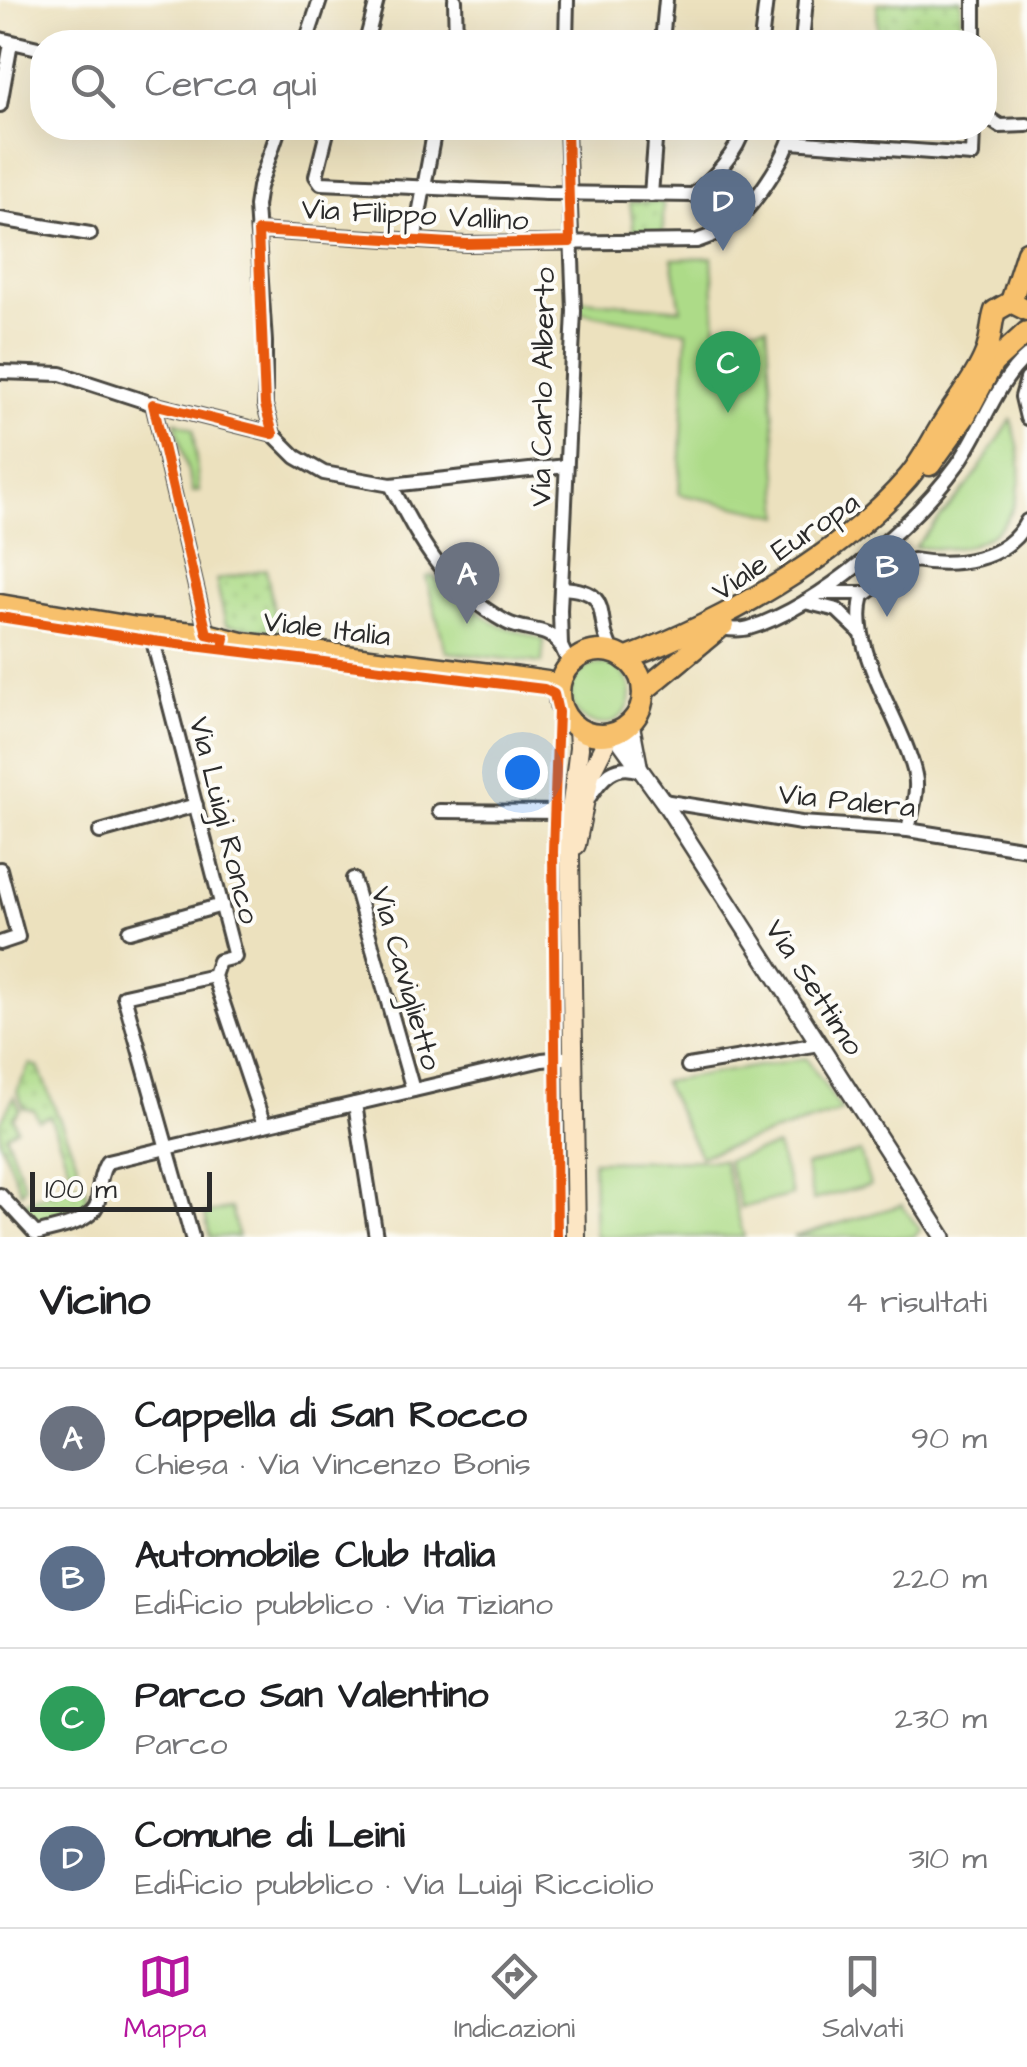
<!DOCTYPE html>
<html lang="it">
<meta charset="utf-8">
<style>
:root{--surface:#fff;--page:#f2f2f2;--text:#202124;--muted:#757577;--line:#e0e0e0;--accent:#b5179e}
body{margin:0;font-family:"Architects Daughter",sans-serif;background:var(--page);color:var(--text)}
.scale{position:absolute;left:30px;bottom:25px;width:182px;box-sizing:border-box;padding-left:10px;border:5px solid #2b2b2b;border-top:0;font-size:28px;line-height:35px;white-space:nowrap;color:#2b2b2b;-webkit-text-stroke:8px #fdfcf7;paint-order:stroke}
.you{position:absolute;left:522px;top:772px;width:35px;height:35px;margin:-25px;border:8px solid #fff;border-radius:50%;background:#1a73e8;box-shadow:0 0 0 15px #1a73e833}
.badge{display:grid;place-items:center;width:65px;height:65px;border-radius:50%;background:var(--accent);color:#fff;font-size:32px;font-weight:700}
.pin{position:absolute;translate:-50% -82px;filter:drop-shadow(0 2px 5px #0008)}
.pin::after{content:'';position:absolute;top:52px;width:35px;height:30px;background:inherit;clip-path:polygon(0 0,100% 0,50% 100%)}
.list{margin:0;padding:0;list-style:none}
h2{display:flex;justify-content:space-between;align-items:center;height:130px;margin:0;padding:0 40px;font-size:42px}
h2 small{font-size:32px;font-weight:400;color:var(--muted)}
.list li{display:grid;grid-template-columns:65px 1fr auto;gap:30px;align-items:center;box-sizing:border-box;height:140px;padding:0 40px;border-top:2px solid var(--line)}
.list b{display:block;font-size:38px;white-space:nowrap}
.list p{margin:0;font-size:32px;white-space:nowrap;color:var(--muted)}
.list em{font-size:32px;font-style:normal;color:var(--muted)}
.icon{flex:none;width:55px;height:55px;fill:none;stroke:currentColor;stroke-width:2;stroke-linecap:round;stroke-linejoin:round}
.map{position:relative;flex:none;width:1027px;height:1237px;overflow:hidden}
.search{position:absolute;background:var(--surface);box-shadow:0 10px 40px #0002;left:30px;right:30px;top:30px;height:110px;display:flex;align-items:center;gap:25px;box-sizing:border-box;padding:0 35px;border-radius:40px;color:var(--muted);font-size:38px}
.sheet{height:690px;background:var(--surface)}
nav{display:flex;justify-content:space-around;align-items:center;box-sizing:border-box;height:140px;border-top:2px solid var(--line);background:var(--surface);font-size:28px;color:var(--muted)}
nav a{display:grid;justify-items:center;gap:5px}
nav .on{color:var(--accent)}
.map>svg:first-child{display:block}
.green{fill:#addb88;stroke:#6c835a;stroke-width:2.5}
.garden{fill:url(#garden-dots);stroke:#6c835a;stroke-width:2.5}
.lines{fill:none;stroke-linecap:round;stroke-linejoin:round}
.minor-casing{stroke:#484641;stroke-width:18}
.tertiary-casing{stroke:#484641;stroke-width:20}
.secondary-casing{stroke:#484641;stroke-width:22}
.primary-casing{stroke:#484641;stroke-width:25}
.minor{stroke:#fff;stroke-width:12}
.tertiary{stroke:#fff;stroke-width:15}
.secondary{stroke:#fce6c4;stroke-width:18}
.primary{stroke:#f7c06c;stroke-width:20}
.cycleway-casing{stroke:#fdfcf7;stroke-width:16}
.cycleway{stroke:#e8590c;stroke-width:10}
.labels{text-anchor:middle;stroke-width:8;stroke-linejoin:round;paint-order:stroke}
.street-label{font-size:30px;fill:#2b2b2b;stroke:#fdfcf7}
</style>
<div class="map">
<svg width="1027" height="1237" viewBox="0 0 1027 1237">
<defs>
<pattern id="garden-dots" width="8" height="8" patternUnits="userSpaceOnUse" patternTransform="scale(2.5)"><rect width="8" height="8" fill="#addb88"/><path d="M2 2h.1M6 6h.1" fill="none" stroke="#95bc76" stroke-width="1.8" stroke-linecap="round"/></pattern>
</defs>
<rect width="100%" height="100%" fill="#fdfcf7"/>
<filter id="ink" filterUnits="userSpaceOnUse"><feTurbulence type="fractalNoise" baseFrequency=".01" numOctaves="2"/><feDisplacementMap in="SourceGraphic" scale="20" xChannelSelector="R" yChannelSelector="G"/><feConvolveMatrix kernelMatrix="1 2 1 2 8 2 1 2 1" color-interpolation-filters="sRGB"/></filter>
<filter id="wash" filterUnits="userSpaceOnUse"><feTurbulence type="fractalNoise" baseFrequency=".0048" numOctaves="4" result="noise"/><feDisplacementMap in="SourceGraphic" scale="40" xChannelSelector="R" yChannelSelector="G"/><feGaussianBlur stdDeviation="2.25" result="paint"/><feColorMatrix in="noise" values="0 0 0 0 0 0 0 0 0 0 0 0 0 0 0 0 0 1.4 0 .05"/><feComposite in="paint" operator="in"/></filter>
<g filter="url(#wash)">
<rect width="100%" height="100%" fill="#ece1be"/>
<g class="green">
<path d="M712,257l4,73 51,-4 14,190 -102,-22 8,-163 -113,-20v-12l107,10 -9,-50z"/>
<path d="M1011,420c16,46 16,107 -41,125 -19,6 -36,3 -55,2l55,-64z"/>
<path d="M175,421l18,8 6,62 -6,1z"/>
<path d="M433,576l61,47 50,17 -2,23 -96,-11 -20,-75z"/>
<circle cx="601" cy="694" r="30"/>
<path d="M806,1058l36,53 -142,45 -37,-74z"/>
<path d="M777,1146l15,49 -51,13 -14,-48z"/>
<path d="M860,1152l10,33 -57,15 -8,-34z"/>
<path d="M723,1160l21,77h-149l-2,-76z"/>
<path d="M902,1205l18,25 -7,7h-120z"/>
<path d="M231,1208l7,29h-28l-5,-23z"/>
</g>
<g class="garden">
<path d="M920,0h41v42h-83l-1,-38z"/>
<path d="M630,202h33v32l-29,-1z"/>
<path d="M266,569l12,63 -52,-7 -10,-45z"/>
<path d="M30,1064l8,3 40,97 -2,7 -7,-3 -19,-52 -12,4 -4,-10 -10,-2 -7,-17z"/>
<path d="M14,1096l6,13 -7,8 4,11 -11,7 19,51 -4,6 -21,-52v-17z"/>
<path d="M75,1184l10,1 3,21 -5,5 -44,16 -7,-1 -8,-11 1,-13z"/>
</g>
</g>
<g filter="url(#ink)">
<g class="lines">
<defs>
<g id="minor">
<path d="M455,0l1,42"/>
<path d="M0,39l42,10"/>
<path d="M306,42l14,-42"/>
<path d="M366,42l11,-42"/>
<path d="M566,42l1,-42"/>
<path d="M662,42l4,-42"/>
<path d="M761,42l5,-42"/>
<path d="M802,42l4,-42"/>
<path d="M974,42v-42"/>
<path d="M0,105l11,-62"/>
<path d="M984,115l16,11 27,-1"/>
<path d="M279,128l-20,59 -3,19 9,136v63l8,29 23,23 28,16 67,12c30,59 55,104 115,137 20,11 41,3 55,24"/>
<path d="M328,128l-12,48 5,7 226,10 146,2c20,-16 45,-44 51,-67"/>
<path d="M567,128l7,183 -14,299 1,36 9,19"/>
<path d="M791,142l181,13 1,-27"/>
<path d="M651,195l5,-67"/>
<path d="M0,219l90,15"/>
<path d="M258,231l208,13 231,-3c10,-4 21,-7 30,-13 23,-16 62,-73 66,-100"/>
<path d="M414,241l21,-113"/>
<path d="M0,372l61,2 92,30 120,30"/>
<path d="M1027,379l-5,18 5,21"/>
<path d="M153,404l54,230"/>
<path d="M391,485l175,-19"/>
<path d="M562,588c56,3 29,31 52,65"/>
<path d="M821,593h46l46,-33c41,7 93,2 114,-39"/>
<path d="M863,595c-16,55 41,126 52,180 4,16 -4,39 -7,55"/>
<path d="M805,602l32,8 23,22"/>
<path d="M718,628c10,1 21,3 31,0 70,-21 165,-104 208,-163 25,-34 38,-82 70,-109"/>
<path d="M154,629l-1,12 82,316 -16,4 -5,15 50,149"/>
<path d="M588,799c13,-21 28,-39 54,-27"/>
<path d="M663,801l138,22 107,7 119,19"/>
<path d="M439,811l129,1"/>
<path d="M100,832l96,-27"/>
<path d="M0,869l18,68 -18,6"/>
<path d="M353,879l60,211"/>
<path d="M129,931l93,-26"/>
<path d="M688,1066l131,-22"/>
<path d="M355,1104l21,133"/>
<path d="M0,1195l36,39c19,-6 58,-11 62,-33 2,-15 1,-25 9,-39l435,-102 32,-3"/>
<path d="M192,1237l-68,-241 90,-20"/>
</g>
<g id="tertiary">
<path d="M631,723l8,42"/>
<path d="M614,733l49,68 280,436"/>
</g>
<g id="secondary">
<path d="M576,845l14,-71 20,-40"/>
<path d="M576,1237l-6,-383 -3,-11 12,-95 -1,-19"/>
</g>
<g id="primary">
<path d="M1011,302l16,-50"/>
<path d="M930,465l35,-49 28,-53 34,-31"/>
<path d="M0,605l137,23 70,6 35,9 263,33 42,6 12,7"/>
<circle cx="601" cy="693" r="42"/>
<path d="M625,659c97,-37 214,-101 283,-181 15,-18 24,-38 37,-58 13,-21 31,-42 40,-65 7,-15 5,-29 10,-44l16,-9 16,8"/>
<path d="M643,691l80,-66"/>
</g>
</defs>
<use href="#minor" class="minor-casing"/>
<use href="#tertiary" class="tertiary-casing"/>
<use href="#secondary" class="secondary-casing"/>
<use href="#primary" class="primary-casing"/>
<use href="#minor" class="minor"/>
<use href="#tertiary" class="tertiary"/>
<use href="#secondary" class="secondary"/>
<use href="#primary" class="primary"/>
<defs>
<g id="cycleway">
<path d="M273,434l-8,-29 -7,-174 208,13 104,-2 -3,-114"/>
<path d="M0,617l153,24 391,48 10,5 4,18 -5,140 4,385"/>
<path d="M223,648l2,-10 -18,-4 -54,-230 120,30"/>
</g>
</defs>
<use href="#cycleway" class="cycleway-casing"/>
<use href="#cycleway" class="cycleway"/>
</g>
</g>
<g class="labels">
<g class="street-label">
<text transform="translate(415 214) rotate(3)" y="10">Via Filippo Vallino</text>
<text transform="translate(542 387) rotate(-89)" y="10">Via Carlo Alberto</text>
<text transform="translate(785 546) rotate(-34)" y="10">Viale Europa</text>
<text transform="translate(327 628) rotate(7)" y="10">Viale Italia</text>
<text transform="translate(847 800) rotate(6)" y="10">Via Palera</text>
<text transform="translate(225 820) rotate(76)" y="10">Via Luigi Ronco</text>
<text transform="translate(407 978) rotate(74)" y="10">Via Caviglietto</text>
<text transform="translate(815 987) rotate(57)" y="10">Via Settimo</text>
</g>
</g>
</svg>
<div class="scale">100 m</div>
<div class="you"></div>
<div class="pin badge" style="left:467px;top:624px;background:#6b7280">A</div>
<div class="pin badge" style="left:887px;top:617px;background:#5c6f8a">B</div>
<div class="pin badge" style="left:728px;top:413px;background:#2e9e5b">C</div>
<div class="pin badge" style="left:723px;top:251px;background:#5c6f8a">D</div>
<div class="search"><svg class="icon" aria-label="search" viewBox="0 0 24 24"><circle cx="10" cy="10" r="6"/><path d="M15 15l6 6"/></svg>Cerca qui</div>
</div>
<section class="sheet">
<h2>Vicino<small>4 risultati</small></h2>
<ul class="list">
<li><span class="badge" style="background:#6b7280">A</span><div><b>Cappella di San Rocco</b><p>Chiesa · Via Vincenzo Bonis</p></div><em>90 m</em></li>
<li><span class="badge" style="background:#5c6f8a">B</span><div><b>Automobile Club Italia</b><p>Edificio pubblico · Via Tiziano</p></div><em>220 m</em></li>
<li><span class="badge" style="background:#2e9e5b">C</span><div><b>Parco San Valentino</b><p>Parco</p></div><em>230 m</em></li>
<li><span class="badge" style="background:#5c6f8a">D</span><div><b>Comune di Leini</b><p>Edificio pubblico · Via Luigi Ricciolio</p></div><em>310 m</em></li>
</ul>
</section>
<nav>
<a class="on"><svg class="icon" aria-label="map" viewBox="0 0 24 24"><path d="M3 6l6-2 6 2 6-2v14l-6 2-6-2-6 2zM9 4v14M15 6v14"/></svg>Mappa</a>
<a><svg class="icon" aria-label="directions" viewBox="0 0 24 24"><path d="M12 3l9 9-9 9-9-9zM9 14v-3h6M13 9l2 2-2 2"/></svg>Indicazioni</a>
<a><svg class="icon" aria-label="saved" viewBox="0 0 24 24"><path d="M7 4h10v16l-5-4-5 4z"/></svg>Salvati</a>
</nav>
